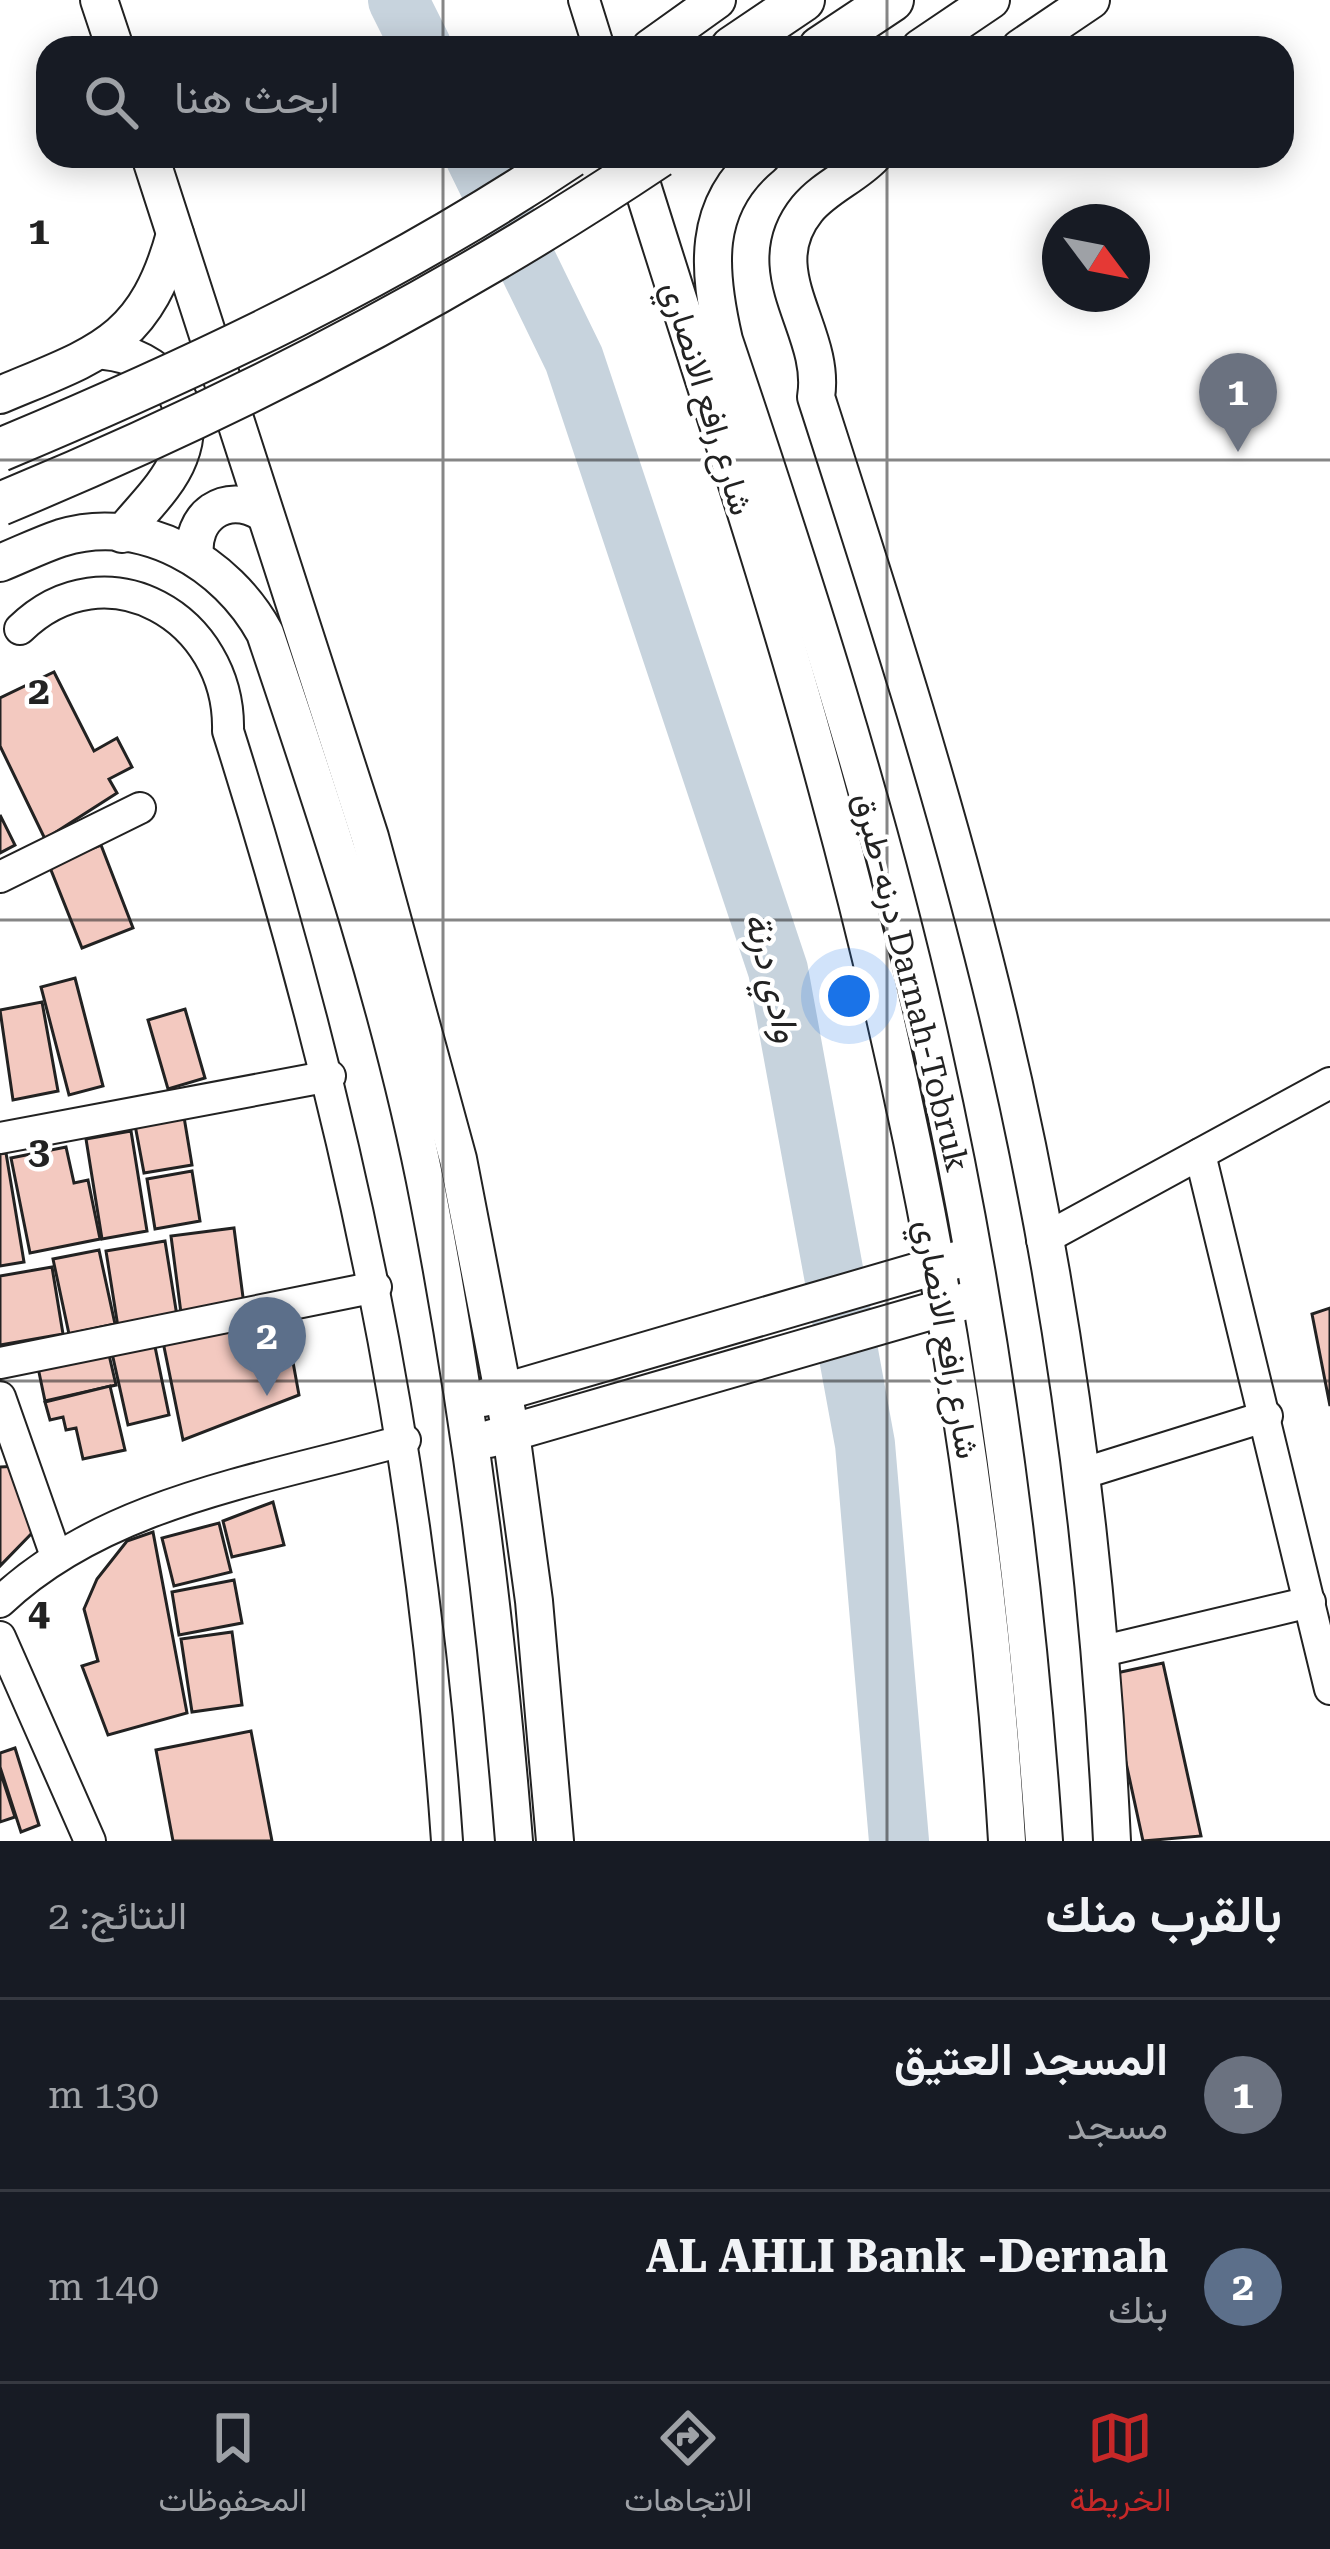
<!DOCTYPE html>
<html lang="ar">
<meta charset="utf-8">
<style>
:root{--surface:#171b24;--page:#20242c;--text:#f1f3f6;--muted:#9ea1a6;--line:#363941;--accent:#c62828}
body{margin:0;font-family:"Roboto Serif",Vazirmatn,serif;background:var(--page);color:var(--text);direction:rtl}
.compass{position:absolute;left:1042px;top:204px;width:108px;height:108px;border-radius:50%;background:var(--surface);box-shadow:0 6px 30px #0003;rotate:122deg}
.you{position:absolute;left:849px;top:996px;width:42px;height:42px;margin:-30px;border:9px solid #fff;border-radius:50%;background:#1a73e8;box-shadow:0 0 0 18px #1a73e833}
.badge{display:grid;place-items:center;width:78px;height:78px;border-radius:50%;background:var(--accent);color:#fff;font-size:39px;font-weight:700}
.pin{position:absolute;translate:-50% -99px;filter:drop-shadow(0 3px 6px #0008)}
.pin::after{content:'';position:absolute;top:63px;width:42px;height:36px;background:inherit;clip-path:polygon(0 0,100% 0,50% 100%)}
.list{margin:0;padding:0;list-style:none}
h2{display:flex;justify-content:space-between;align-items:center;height:156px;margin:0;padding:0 48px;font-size:51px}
h2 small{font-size:39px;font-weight:400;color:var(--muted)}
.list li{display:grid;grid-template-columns:78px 1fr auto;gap:36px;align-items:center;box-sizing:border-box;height:192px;padding:0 48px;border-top:3px solid var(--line)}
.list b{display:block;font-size:45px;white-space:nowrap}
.list p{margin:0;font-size:39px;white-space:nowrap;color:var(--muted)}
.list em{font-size:39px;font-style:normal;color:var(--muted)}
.icon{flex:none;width:66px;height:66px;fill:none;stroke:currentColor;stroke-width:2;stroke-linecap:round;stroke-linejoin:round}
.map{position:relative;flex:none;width:1330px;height:1841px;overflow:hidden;direction:ltr}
.search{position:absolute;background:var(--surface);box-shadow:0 6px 30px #0003;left:36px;right:36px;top:36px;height:132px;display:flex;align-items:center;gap:30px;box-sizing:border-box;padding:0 42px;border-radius:36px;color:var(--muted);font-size:45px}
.sheet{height:540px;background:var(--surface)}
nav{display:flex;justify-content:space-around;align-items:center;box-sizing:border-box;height:168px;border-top:3px solid var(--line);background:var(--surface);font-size:33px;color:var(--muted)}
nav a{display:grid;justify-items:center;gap:6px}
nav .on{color:var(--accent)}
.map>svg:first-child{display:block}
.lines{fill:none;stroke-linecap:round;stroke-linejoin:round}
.river{stroke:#c7d3dd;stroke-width:60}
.building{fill:#f3c9c0;stroke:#222;stroke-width:3}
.minor-casing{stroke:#222;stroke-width:34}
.tertiary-casing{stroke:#222;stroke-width:40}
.secondary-casing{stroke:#222;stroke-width:46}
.minor{stroke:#fff;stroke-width:30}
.tertiary{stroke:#fff;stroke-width:36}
.secondary{stroke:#fff;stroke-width:42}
.secondary-bridge-casing{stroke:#222;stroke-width:46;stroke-linecap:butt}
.secondary-bridge{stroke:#fff;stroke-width:42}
.grid{fill:none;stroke:#222;stroke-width:3;stroke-opacity:0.55}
.labels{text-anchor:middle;stroke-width:9;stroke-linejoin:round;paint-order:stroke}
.street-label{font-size:33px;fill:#222;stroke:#fff}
.water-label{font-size:36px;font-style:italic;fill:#222;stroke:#fff}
.grid-label{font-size:39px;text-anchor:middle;font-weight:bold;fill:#222;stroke:#fff;stroke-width:9;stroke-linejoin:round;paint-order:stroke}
</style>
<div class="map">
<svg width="1330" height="1841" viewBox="0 0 1330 1841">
<rect width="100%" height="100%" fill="#fff"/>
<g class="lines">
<g class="river">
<path d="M398,0l24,48"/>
<path d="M475,156l99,203 204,611 87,474 34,397"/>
</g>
</g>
<g class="building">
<path d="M54,672l40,79 23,-13 15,29 -23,12 8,14 -72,46 -45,-93v-48z"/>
<path d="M0,815l15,30 -15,8z"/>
<path d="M101,845l32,83 -51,20 -33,-83z"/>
<path d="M75,978l28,108 -34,9 -28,-108z"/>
<path d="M42,1002l16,89 -45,9 -13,-90z"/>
<path d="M185,1009l20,69 -37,11 -20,-69z"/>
<path d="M184,1117l8,48 -48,8 -9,-48z"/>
<path d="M131,1131l16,100 -45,8 -16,-100z"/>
<path d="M66,1147l8,36 14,-3 12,59 -70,14 -19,-95z"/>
<path d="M6,1153l18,109 -24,4v-112z"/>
<path d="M192,1171l8,50 -45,8 -8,-50z"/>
<path d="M234,1228l10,77 -63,8 -10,-77z"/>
<path d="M165,1241l12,75 -59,11 -12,-76z"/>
<path d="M99,1250l16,74 -46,10 -16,-75z"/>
<path d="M52,1267l11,67 -63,11v-69z"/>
<path d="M1330,1308v98l-18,-92z"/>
<path d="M284,1313l15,82 -116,45 -21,-103z"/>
<path d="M153,1337l16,78 -41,10 -18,-81z"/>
<path d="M106,1342l10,43 -71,16 -9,-43z"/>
<path d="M110,1386l15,64 -42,9 -7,-31 -10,2 -3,-13 -13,3 -5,-18z"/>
<path d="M19,1466l14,66 -33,34v-99z"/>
<path d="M273,1502l11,43 -52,12 -9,-36z"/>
<path d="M219,1523l12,49 -57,14 -12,-48z"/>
<path d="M153,1532l34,181 -79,22 -26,-69 16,-5 -14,-52 13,-30 30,-38z"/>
<path d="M234,1580l8,43 -63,12 -7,-43z"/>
<path d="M232,1632l10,73 -50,7 -11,-73z"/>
<path d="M1163,1663l38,173 -58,5 -36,-166z"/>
<path d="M251,1731l21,110h-99l-17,-91z"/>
<path d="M15,1748l24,77 -18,7 -21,-65v-14z"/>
<path d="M0,1771l15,46 -15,5z"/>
</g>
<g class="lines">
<defs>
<g id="minor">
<path d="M584,0l15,48"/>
<path d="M20,629c86,-84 211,-11 208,102 118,373 192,719 219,1110"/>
<path d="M0,877l140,-69"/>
<path d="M0,1138l330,-62"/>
<path d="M1200,1154l130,535"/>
<path d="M1042,1240l288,-157"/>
<path d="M0,1363l376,-76"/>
<path d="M0,1397l56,159"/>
<path d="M1081,1474l186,-58"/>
<path d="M0,1602c106,-101 268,-123 405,-162"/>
<path d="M0,1637l90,204"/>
<path d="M1099,1652l211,-50"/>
</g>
<g id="tertiary">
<path d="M99,0l16,48"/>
<path d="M650,48l67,-48"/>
<path d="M920,48l71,-48"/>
<path d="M1020,48l71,-48"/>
<path d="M150,156l220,681 88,322 53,274 23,168 21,240"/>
<path d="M633,156c65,210 137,420 194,632 94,344 159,697 180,1053"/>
<path d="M762,156c-61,50 -54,115 -38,184 79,235 156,471 209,712 58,260 93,524 111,789"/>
<path d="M873,156c-19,20 -48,31 -66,53 -51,63 20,121 9,188 66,205 132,409 182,618 65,270 101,549 114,826"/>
<path d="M105,351c53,5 96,51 74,106 -11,29 -38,53 -57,77"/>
<path d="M0,395c97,-41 145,-51 175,-161"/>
<path d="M195,558c-5,-42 30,-67 67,-46"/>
<path d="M0,563c20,-8 40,-18 61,-25 82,-25 166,25 204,95 63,187 127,375 164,568 41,211 68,426 85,640"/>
<path d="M483,1398l477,-139"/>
<path d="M489,1439l477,-138"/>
</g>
<g id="secondary">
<path d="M732,48l71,-48"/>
<path d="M820,48l72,-48"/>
</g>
</defs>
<use href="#minor" class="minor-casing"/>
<use href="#tertiary" class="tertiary-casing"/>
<use href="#secondary" class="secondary-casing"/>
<use href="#minor" class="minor"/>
<use href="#tertiary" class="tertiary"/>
<use href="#secondary" class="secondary"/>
<defs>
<g id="secondary-bridge">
<path d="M0,450c198,-83 392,-174 571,-294"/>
<path d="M0,504c232,-96 450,-208 659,-348"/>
</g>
</defs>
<use href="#secondary-bridge" class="secondary-bridge-casing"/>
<use href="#secondary-bridge" class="secondary-bridge"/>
</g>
<path class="grid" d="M443,0v48M887,0v48M443,156v1685M887,156v1685M0,460h1330M0,920h1330M0,1381h1330"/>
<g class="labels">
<g class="street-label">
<text transform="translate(708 398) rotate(73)" y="12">شارع رافع الانصاري</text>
<text transform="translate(912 982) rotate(76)" y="12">درنه-طبرق Darnah-Tobruk</text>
<text transform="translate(948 1339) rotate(80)" y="12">شارع رافع الانصاري</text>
</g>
<g class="water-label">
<text transform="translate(773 977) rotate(76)" y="13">وادي درنة</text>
</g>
</g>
<g class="grid-label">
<text x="39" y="244">1</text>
<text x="39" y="704">2</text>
<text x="39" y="1164">3</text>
<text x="39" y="1625">4</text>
</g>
</svg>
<svg class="compass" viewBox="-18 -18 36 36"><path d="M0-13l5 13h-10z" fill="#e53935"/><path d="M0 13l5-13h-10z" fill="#9ea1a6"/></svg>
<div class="you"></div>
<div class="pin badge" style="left:1238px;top:452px;background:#6b7280">1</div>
<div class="pin badge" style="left:267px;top:1396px;background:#5c6f8a">2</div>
<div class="search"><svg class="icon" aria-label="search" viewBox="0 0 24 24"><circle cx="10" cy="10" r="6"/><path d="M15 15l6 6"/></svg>ابحث هنا</div>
</div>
<section class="sheet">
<h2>بالقرب منك<small>النتائج: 2</small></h2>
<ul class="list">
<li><span class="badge" style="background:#6b7280">1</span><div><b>المسجد العتيق</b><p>مسجد</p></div><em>130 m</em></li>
<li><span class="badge" style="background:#5c6f8a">2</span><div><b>AL AHLI Bank -Dernah</b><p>بنك</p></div><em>140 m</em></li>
</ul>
</section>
<nav>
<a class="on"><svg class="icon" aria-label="map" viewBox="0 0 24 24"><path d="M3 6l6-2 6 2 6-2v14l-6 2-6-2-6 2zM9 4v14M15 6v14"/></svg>الخريطة</a>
<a><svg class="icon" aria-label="directions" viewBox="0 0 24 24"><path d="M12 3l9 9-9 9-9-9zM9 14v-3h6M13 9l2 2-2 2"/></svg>الاتجاهات</a>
<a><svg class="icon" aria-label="saved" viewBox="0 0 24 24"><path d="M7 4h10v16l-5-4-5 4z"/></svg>المحفوظات</a>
</nav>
